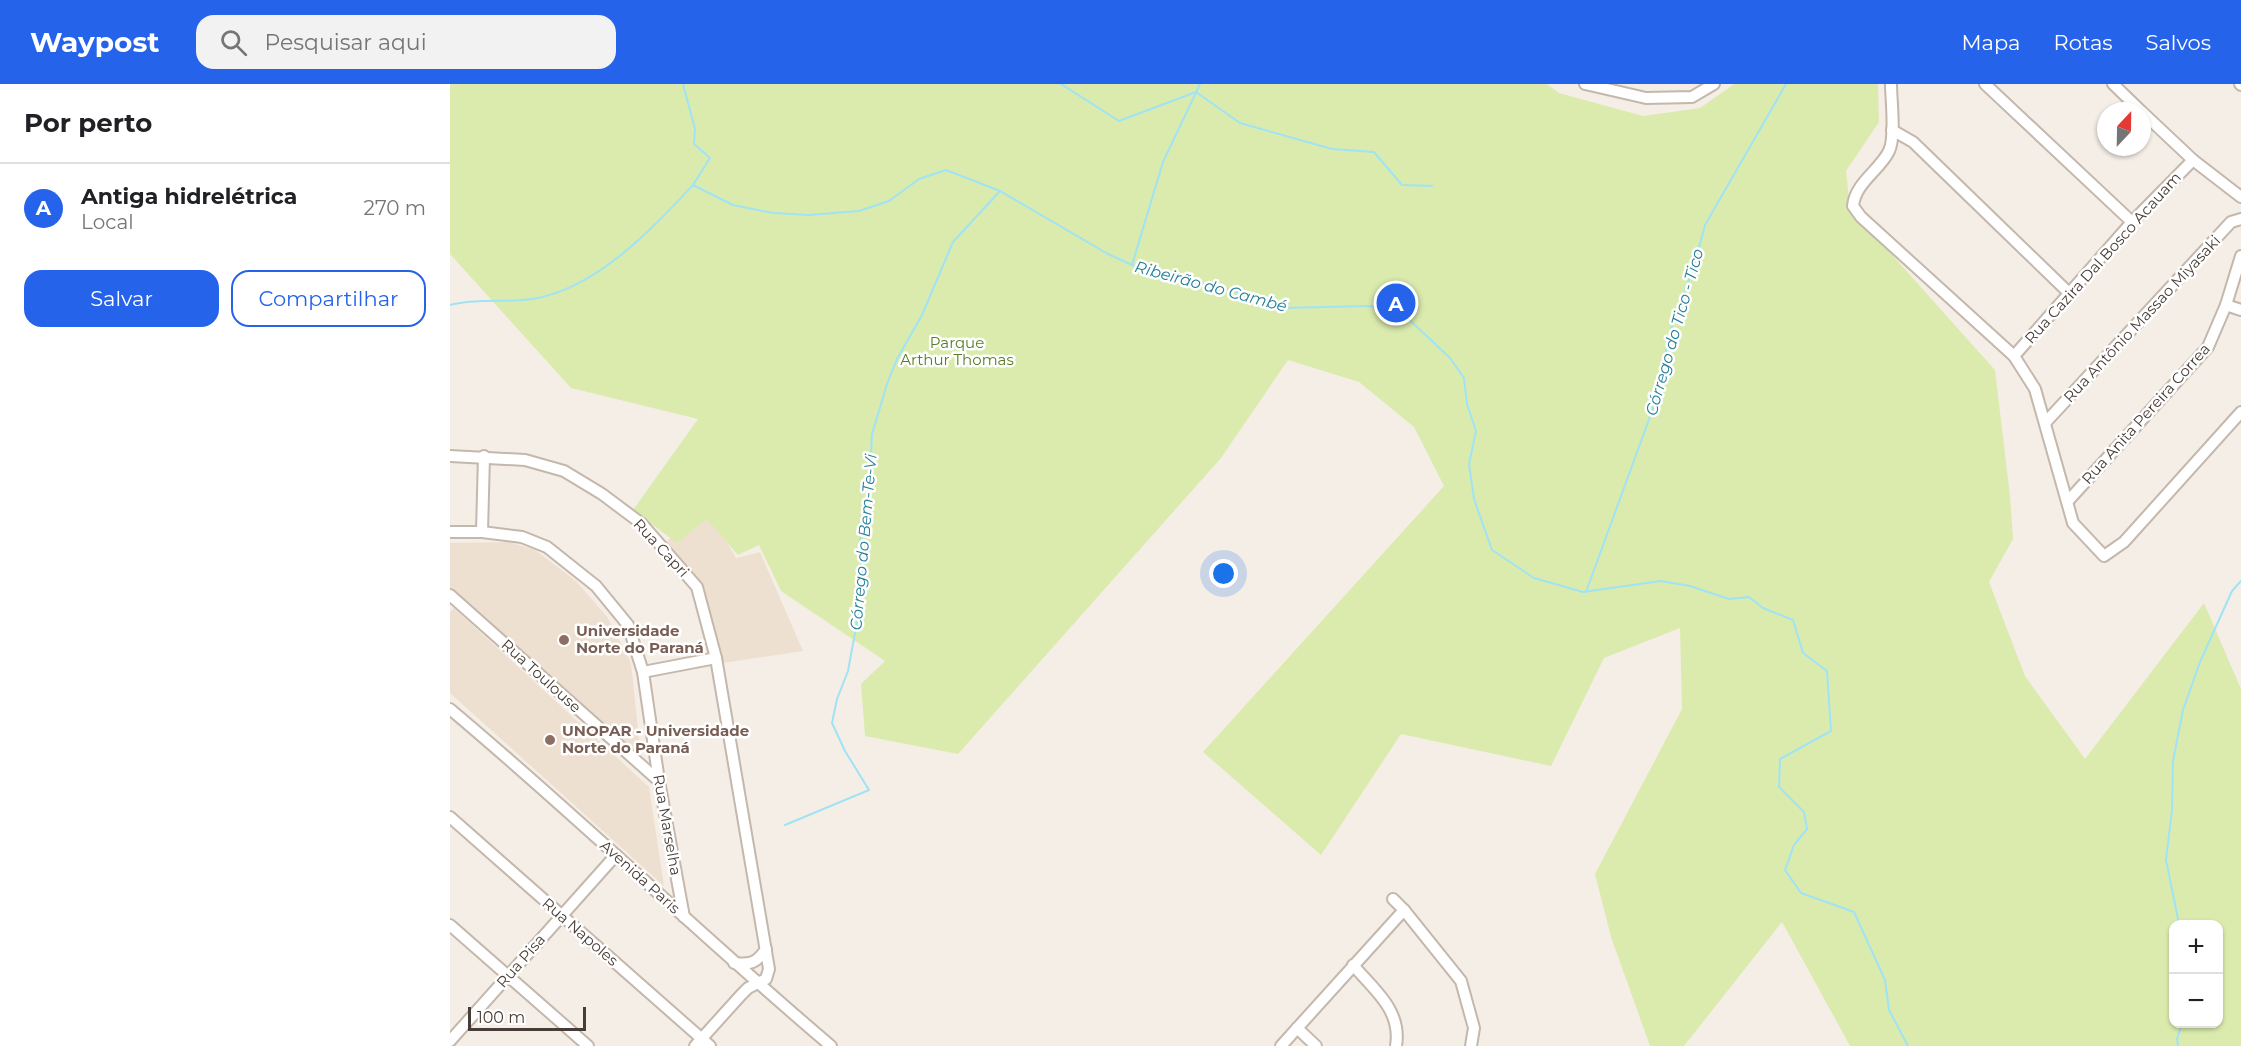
<!DOCTYPE html>
<html lang="pt">
<meta charset="utf-8">
<style>
:root{--surface:#fff;--page:#f2f2f2;--text:#202124;--muted:#757577;--line:#e0e0e0;--accent:#2563eb}
body{margin:0;font-family:Montserrat,sans-serif;background:var(--page);color:var(--text)}
.controls{position:absolute;right:18px;bottom:18px;display:grid;overflow:hidden;border-radius:12px;box-shadow:0 2px 4px #0004}
.controls button{width:54px;height:54px;display:grid;place-items:center;padding:0;border:0;border-bottom:2px solid var(--line);background:var(--surface);color:var(--text);font:30px sans-serif}
.compass{position:absolute;left:1647px;top:18px;width:54px;height:54px;border-radius:50%;background:var(--surface);box-shadow:0 2px 4px #0004;rotate:22deg}
.scale{position:absolute;left:18px;bottom:15px;width:118px;box-sizing:border-box;padding-left:6px;border:3px solid #483d36;border-top:0;font-size:16px;line-height:21px;white-space:nowrap;color:#483d36;-webkit-text-stroke:4px #fff;paint-order:stroke}
.you{position:absolute;left:774px;top:490px;width:21px;height:21px;margin:-15px;border:4px solid #fff;border-radius:50%;background:#1a73e8;box-shadow:0 0 0 9px #1a73e833}
.badge{display:grid;place-items:center;width:39px;height:39px;border-radius:50%;background:var(--accent);color:#fff;font-size:20px;font-weight:700}
.pin{position:absolute;translate:-50% -50%;border:3px solid #fff;box-shadow:0 2px 6px #0006}
.list{margin:0;padding:0;list-style:none}
h2{display:flex;justify-content:space-between;align-items:center;height:78px;margin:0;padding:0 24px;font-size:26px}
h2 small{font-size:20px;font-weight:400;color:var(--muted)}
.list li{display:grid;grid-template-columns:39px 1fr auto;gap:18px;align-items:center;box-sizing:border-box;height:90px;padding:0 24px;border-top:2px solid var(--line)}
.list b{display:block;font-size:22px;white-space:nowrap}
.list p{margin:0;font-size:20px;white-space:nowrap;color:var(--muted)}
.list em{font-size:20px;font-style:normal;color:var(--muted)}
.actions{display:flex;gap:12px;padding:18px 24px}
.actions a{flex:1;padding:14px 0;border:2px solid var(--accent);border-radius:18px;text-align:center;font-size:21px;color:var(--accent)}
.actions .main{background:var(--accent);color:#fff}
.icon{flex:none;width:33px;height:33px;fill:none;stroke:currentColor;stroke-width:2;stroke-linecap:round;stroke-linejoin:round}
.map{position:relative;flex:none;width:1791px;height:962px;overflow:hidden}
header{display:flex;align-items:center;gap:36px;box-sizing:border-box;height:84px;padding:0 30px;background:var(--accent);color:#fff}
header strong{font-size:28px}
nav{display:flex;gap:33px;margin-inline-start:auto;font-size:21px}
.search{width:420px;height:54px;background:var(--page);display:flex;align-items:center;gap:15px;box-sizing:border-box;padding:0 21px;border-radius:18px;color:var(--muted);font-size:22px}
main{display:flex}
aside{flex:1;background:var(--surface)}
.map>svg:first-child{display:block}
.education{fill:#eee0d0}
.green{fill:#dbebae;fill-rule:evenodd}
.lines{fill:none;stroke-linecap:round;stroke-linejoin:round}
.stream{stroke:#a0e3f4;stroke-width:2}
.minor-casing{stroke:#c4b7ac;stroke-width:14}
.minor{stroke:#fff;stroke-width:10}
.education-dot{fill:#8d6e63;stroke:#fff;stroke-width:2}
.labels{text-anchor:middle;stroke-width:5;stroke-linejoin:round;paint-order:stroke}
.street-label{font-size:15px;fill:#483d36;stroke:#fff}
.park-label{font-size:15px;fill:#587e25;stroke:#fff}
.education-label{font-size:15px;font-weight:bold;fill:#785e54;stroke:#fff;text-anchor:start}
.water-label{font-size:16px;font-style:italic;fill:#237f99;stroke:#fff}
</style>
<header>
<strong>Waypost</strong>
<div class="search"><svg class="icon" aria-label="search" viewBox="0 0 24 24"><circle cx="10" cy="10" r="6"/><path d="M15 15l6 6"/></svg>Pesquisar aqui</div>
<nav><a>Mapa</a><a>Rotas</a><a>Salvos</a></nav>
</header>
<main>
<aside>
<h2>Por perto<small></small></h2>
<ul class="list">
<li><span class="badge">A</span><div><b>Antiga hidrelétrica</b><p>Local</p></div><em>270 m</em></li>
</ul>
<div class="actions"><a class="main">Salvar</a><a>Compartilhar</a></div>
</aside>
<div class="map">
<svg width="1791" height="962" viewBox="0 0 1791 962">
<rect width="100%" height="100%" fill="#f5eee7"/>
<g class="education">
<path d="M256,420l30,54 24,-6 43,99 -80,12 -23,-80 -35,-40z"/>
<path d="M59,458l26,8 41,31 32,37 23,45 10,95 -191,-169v-46z"/>
<path d="M4,524l195,179 15,99 -214,-193v-81z"/>
</g>
<path class="green" d="M0,0h1097l12,9 84,23 57,-8 34,-24h144l1,38 -33,49 4,37 145,162 15,126 3,43 -24,43 36,94 60,83 119,-156 37,86v357h-391l-68,-124 -98,124h-34l-39,-109 -16,-63 87,-165 -2,-81 -76,30 -53,108 -150,-32 -80,121 -118,-103 241,-266 -30,-59 -55,-45 -71,-22 -67,98 -263,296 -93,-18 -4,-52 24,-23 -104,-70 -22,-46 -21,10 -31,-36 -30,24 -44,-33 65,-91 -127,-31 -121,-134zM1724,840h44v100h-44z"/>
<g class="lines">
<g class="stream">
<path d="M233,0l12,45 -1,15 16,14 -17,27 40,20 40,8 36,2 50,-4 30,-10 30,-22 27,-9 54,21 108,63 24,11 109,28 40,15 88,-2 30,4 51,48 14,20 3,26 9,27 -7,33 5,35 18,51 42,28 49,14 78,-11 29,5 39,13 20,-2 14,11 30,12 10,33 24,18 4,60 -51,28 -1,28 25,25 3,17 -13,16 -9,25 16,23 53,19 31,68 4,30 19,36"/>
<path d="M611,0l58,37 77,-29 44,31 92,26 42,3 28,33 30,1"/>
<path d="M682,181l31,-103 37,-78"/>
<path d="M0,221c26,-7 55,-2 82,-6 64,-10 119,-69 161,-114"/>
<path d="M1136,508l69,-189 15,-71 24,-66 11,-41 81,-141"/>
<path d="M335,741l84,-35 -24,-39 -13,-28 5,-24 11,-28 9,-49 5,-51 -3,-26 10,-51 3,-60 15,-50 10,-25 25,-44 31,-73 47,-51"/>
<path d="M1729,840l-13,-64 6,-50 1,-49 10,-51 17,-48 32,-71 9,-10"/>
<path d="M1728,962l-1,-7 5,-15"/>
</g>
<defs>
<g id="minor">
<path d="M1135,0l61,14 46,-1 22,-13"/>
<path d="M1441,0c0,16 5,53 -2,67 -9,19 -34,32 -36,55l8,11 153,139 21,33 38,134 31,33 20,-14 117,-130"/>
<path d="M1535,0l147,138"/>
<path d="M1663,0l28,27"/>
<path d="M1790,0l1,1"/>
<path d="M1692,28l51,48 48,37"/>
<path d="M1442,46l21,12 156,151"/>
<path d="M1776,221l15,5"/>
<path d="M1564,272l118,-134 61,-62"/>
<path d="M1595,339l186,-201 10,-3"/>
<path d="M0,372l75,4 39,11 38,23 40,30 55,63 19,71 53,311 -3,10 -18,9 -7,7 -46,51"/>
<path d="M1618,417l140,-154 18,-42 15,-49"/>
<path d="M0,448h32l40,5 25,10 49,39 32,39 15,47 16,109 25,136"/>
<path d="M32,448l2,-76"/>
<path d="M0,511l209,186"/>
<path d="M193,588l73,-14"/>
<path d="M0,625c130,109 251,227 381,337"/>
<path d="M0,733l260,229"/>
<path d="M943,815l11,11 57,71 13,47 -3,18"/>
<path d="M0,841l138,121"/>
<path d="M284,879c16,2 23,0 32,-14"/>
<path d="M903,881c21,25 49,45 43,81"/>
<path d="M847,944l19,18"/>
<path d="M0,957l166,-186"/>
<path d="M831,962l123,-136"/>
</g>
</defs>
<use href="#minor" class="minor-casing"/>
<use href="#minor" class="minor"/>
</g>
<g class="education-dot">
<circle cx="114" cy="556" r="6"/>
<circle cx="100" cy="656" r="6"/>
</g>
<g class="labels">
<g class="street-label">
<text transform="translate(1653 174) rotate(-48)" y="5">Rua Cazira Dal Bosco Acauam</text>
<text transform="translate(1692 235) rotate(-47)" y="5">Rua Antônio Massao Miyasaki</text>
<text transform="translate(1696 330) rotate(-48)" y="5">Rua Anita Pereira Correa</text>
<text transform="translate(211 464) rotate(47)" y="5">Rua Capri</text>
<text transform="translate(91 592) rotate(42)" y="5">Rua Toulouse</text>
<text transform="translate(217 741) rotate(80)" y="5">Rua Marselha</text>
<text transform="translate(190 793) rotate(42)" y="5">Avenida Paris</text>
<text transform="translate(130 848) rotate(41)" y="5">Rua Napoles</text>
<text transform="translate(71 877) rotate(-49)" y="5">Rua Pisa</text>
</g>
<g class="park-label">
<text x="507" y="264">Parque<tspan x="507" dy="17">Arthur Thomas</tspan></text>
</g>
<g class="education-label">
<text x="126" y="552">Universidade<tspan x="126" dy="17">Norte do Paraná</tspan></text>
<text x="112" y="652">UNOPAR - Universidade<tspan x="112" dy="17">Norte do Paraná</tspan></text>
</g>
<g class="water-label">
<text transform="translate(761 202) rotate(15)" y="6">Ribeirão do Cambé</text>
<text transform="translate(1224 248) rotate(-74)" y="6">Córrego do Tico - Tico</text>
<text transform="translate(413 458) rotate(-85)" y="6">Córrego do Bem-Te-Vi</text>
</g>
</g>
</svg>
<div class="controls">
<button>+</button>
<button>−</button>
</div>
<svg class="compass" viewBox="-18 -18 36 36"><path d="M0-13l5 13h-10z" fill="#e53935"/><path d="M0 13l5-13h-10z" fill="#757577"/></svg>
<div class="scale">100 m</div>
<div class="you"></div>
<div class="pin badge" style="left:946px;top:219px">A</div>
</div>
</main>
